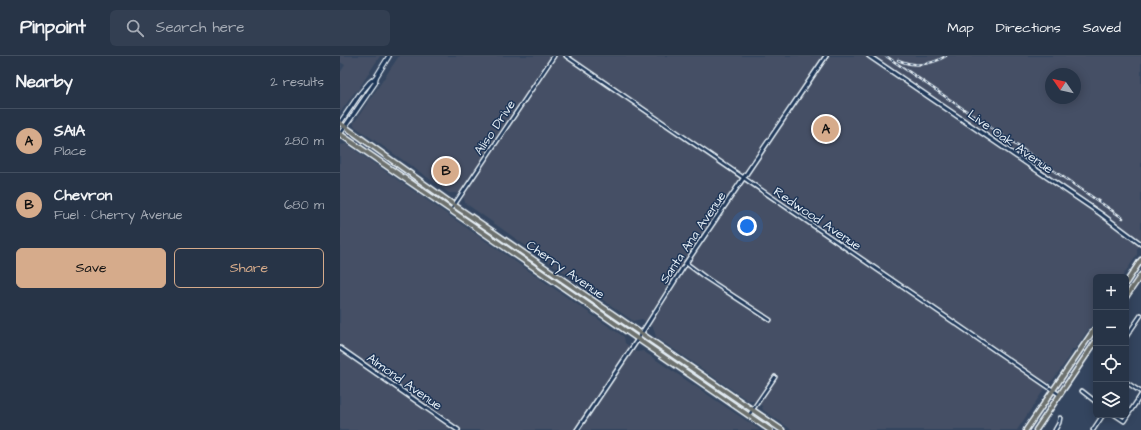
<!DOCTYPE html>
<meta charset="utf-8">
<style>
:root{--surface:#273447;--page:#333f52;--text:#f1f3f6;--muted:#a4aab4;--line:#434f60;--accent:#d6ab8b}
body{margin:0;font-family:"Architects Daughter",sans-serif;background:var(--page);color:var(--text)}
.controls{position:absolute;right:12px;bottom:12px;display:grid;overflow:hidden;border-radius:6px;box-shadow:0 2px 10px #0003}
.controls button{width:36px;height:36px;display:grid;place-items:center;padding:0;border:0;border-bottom:1px solid var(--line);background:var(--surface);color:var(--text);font:20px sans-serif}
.compass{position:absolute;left:705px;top:12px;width:36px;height:36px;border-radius:50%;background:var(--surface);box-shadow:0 2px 10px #0003;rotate:304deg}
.you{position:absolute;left:407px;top:170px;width:14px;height:14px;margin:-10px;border:3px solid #fff;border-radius:50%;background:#1a73e8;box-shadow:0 0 0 6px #1a73e833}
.badge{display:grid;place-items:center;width:26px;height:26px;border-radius:50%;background:var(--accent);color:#111;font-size:13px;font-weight:700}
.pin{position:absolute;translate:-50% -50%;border:2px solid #fff;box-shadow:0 1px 4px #0006}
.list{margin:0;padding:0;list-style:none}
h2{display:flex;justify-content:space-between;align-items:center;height:52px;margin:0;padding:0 16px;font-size:17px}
h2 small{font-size:13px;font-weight:400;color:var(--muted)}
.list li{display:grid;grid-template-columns:26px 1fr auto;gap:12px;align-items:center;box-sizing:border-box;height:64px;padding:0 16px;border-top:1px solid var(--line)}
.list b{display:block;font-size:15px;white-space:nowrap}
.list p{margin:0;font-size:13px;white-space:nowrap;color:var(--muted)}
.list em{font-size:13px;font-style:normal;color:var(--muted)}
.actions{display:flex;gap:8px;padding:12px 16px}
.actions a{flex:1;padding:9px 0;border:1px solid var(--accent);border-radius:6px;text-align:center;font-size:14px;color:var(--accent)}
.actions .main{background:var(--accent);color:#111}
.icon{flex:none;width:22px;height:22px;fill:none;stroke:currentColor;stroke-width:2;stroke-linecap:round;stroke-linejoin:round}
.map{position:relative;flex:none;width:801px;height:374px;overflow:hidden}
header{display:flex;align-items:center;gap:24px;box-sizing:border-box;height:56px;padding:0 20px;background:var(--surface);border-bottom:1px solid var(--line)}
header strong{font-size:19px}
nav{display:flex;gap:22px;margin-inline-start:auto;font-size:14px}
.search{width:280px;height:36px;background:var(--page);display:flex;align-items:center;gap:10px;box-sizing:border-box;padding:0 14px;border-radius:6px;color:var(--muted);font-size:15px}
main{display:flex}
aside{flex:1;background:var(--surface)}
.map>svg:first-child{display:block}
.built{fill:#445065;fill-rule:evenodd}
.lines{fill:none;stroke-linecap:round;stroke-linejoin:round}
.minor-casing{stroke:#e8f1f8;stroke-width:5.5}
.tertiary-casing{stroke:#e8f1f8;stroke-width:6}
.secondary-casing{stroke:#e8f1f8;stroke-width:6}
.primary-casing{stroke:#e8f1f8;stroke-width:7}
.minor{stroke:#1d3557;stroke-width:2.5}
.tertiary{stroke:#1d3557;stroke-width:3}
.secondary{stroke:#1d3557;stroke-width:3.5}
.primary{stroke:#6c706d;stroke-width:4}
.rail-casing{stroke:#e8f1f8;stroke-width:2.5}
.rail{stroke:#1d3557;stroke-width:1;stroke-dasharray:3;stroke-linecap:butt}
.labels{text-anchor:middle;stroke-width:3;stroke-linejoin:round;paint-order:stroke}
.street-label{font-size:13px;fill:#e8f1f8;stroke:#1d3557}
</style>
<header>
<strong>Pinpoint</strong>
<div class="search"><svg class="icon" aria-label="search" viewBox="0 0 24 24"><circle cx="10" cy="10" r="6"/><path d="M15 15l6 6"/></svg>Search here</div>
<nav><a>Map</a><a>Directions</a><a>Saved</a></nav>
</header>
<main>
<aside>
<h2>Nearby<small>2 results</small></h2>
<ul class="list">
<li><span class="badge">A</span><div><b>SAIA</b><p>Place</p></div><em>280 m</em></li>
<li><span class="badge">B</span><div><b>Chevron</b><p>Fuel · Cherry Avenue</p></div><em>680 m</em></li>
</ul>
<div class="actions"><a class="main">Save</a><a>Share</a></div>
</aside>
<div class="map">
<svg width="801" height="374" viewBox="0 0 801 374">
<rect width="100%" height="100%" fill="#34455f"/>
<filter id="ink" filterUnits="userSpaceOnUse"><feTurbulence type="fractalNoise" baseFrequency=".025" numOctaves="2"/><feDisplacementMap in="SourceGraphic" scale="8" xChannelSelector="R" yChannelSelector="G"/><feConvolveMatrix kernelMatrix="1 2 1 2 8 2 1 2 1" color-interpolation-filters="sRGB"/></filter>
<g filter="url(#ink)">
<g class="built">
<path d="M0,0h40l-22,34 -4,3 -12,17 -2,1v-38l5,-8 -5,-3z"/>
<path d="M59,0h742v187l-4,6v6l-15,22h-26v39l-1,4 -20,29h-2l-3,5 1,1 -19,26 -3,1 -32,48h-225l-29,-20 -1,-4 -10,-6h-5l-91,-63 -3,-10 -11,-8 -9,2 -168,-118 -1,-5 -9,-5h-6l-15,-11 -80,-56v-3zM711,18h24v24h-24z"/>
<path d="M6,88l278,193 1,6 12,9 6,-1 117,79h-420v-285z"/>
</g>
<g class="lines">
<defs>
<g id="minor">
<path d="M226,0l494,339"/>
<path d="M111,154l103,-154"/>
<path d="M346,207l20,15 64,42"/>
<path d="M786,281l15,-22"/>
<path d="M786,326l15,10"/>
<path d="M742,335l14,11"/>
<path d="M409,359l26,-38"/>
<path d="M775,359l9,6 17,-26"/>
<path d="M715,374l4,-7 1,-5"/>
<path d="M753,374l10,-15"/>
</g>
<g id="tertiary">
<path d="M529,0l232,158 40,30"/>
<path d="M0,292l118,82"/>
<path d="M237,374l61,-91 48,-76 140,-207"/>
</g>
<g id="secondary">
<path d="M0,67l19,-28 11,-13 6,-5 13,-21"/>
<path d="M0,78l35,-51 1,-6"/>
</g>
<g id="primary">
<path d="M0,67l114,82 328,225"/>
<path d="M0,78l430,296"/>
<path d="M786,227l15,-23"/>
<path d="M786,241l15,-22"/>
<path d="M686,374l70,-103"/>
<path d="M696,374l60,-89"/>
</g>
</defs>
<use href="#minor" class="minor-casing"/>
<use href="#tertiary" class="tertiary-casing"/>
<use href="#secondary" class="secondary-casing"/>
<use href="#primary" class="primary-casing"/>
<use href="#minor" class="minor"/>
<use href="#tertiary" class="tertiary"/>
<use href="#secondary" class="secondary"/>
<use href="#primary" class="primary"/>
<defs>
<g id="rail">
<path d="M546,0l237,162"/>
<path d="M558,4c16,7 33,5 48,-4"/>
</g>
</defs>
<use href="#rail" class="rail-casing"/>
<use href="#rail" class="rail"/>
</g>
</g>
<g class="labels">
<g class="street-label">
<text transform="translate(154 71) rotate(-56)" y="5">Aliso Drive</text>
<text transform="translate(671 85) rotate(35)" y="5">Live Oak Avenue</text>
<text transform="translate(478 162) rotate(34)" y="5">Redwood Avenue</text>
<text transform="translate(352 181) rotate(-56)" y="5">Santa Ana Avenue</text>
<text transform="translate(226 213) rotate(35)" y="5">Cherry Avenue</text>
<text transform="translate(65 325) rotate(35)" y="5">Almond Avenue</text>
</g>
</g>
</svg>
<div class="controls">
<button>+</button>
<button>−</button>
<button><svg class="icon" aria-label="locate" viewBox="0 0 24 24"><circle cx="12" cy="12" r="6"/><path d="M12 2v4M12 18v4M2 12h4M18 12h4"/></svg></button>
<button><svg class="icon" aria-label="layers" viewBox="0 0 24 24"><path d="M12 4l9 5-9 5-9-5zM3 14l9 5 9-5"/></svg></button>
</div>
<svg class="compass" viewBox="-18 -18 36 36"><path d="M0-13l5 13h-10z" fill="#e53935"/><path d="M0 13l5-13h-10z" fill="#a4aab4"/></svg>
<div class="you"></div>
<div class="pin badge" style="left:486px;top:73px">A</div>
<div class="pin badge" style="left:106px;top:115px">B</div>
</div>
</main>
